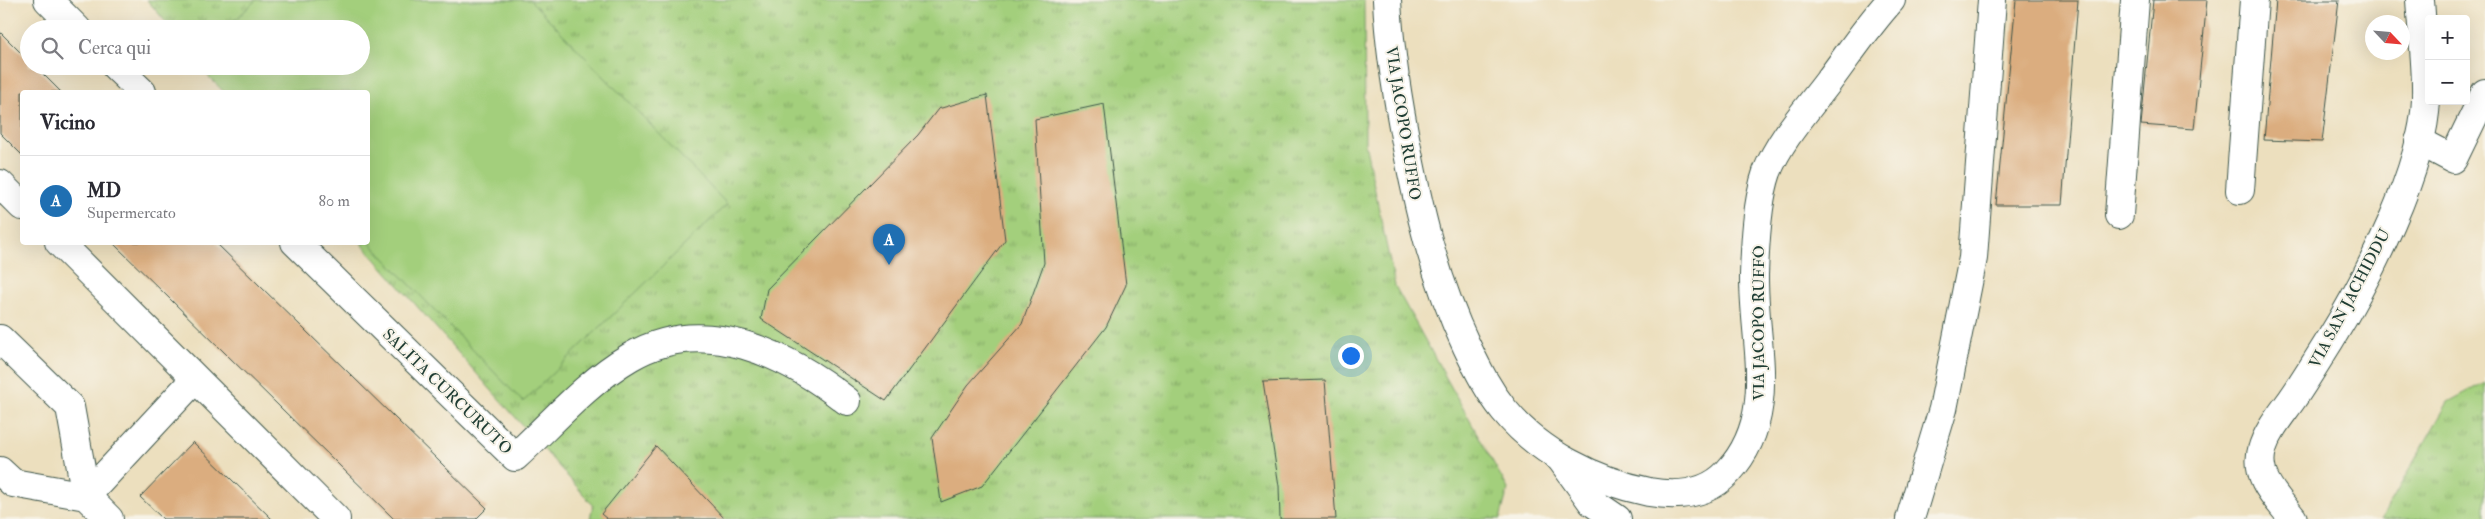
<!DOCTYPE html>
<html lang="it">
<meta charset="utf-8">
<style>
:root{--surface:#fff;--page:#f2f2f3;--text:#2b2b33;--muted:#7c7c81;--line:#e1e1e2;--accent:#1f6fb2}
body{margin:0;font-family:"IM FELL Double Pica",serif;background:var(--page);color:var(--text)}
.controls{position:absolute;right:15px;top:15px;display:grid;overflow:hidden;border-radius:5px;box-shadow:0 5px 20px #0002}
.controls button{width:45px;height:45px;display:grid;place-items:center;padding:0;border:0;border-bottom:1px solid var(--line);background:var(--surface);color:var(--text);font:25px sans-serif}
.compass{position:absolute;left:2365px;top:15px;width:45px;height:45px;border-radius:50%;background:var(--surface);box-shadow:0 5px 20px #0002;rotate:116deg}
.you{position:absolute;left:1350px;top:355px;width:18px;height:18px;margin:-12px;border:4px solid #fff;border-radius:50%;background:#1a73e8;box-shadow:0 0 0 8px #1a73e833}
.badge{display:grid;place-items:center;width:32px;height:32px;border-radius:50%;background:var(--accent);color:#fff;font-size:16px;font-weight:700}
.pin{position:absolute;translate:-50% -41px;filter:drop-shadow(0 1px 2px #0008)}
.pin::after{content:'';position:absolute;top:26px;width:18px;height:15px;background:inherit;clip-path:polygon(0 0,100% 0,50% 100%)}
.list{margin:0;padding:0;list-style:none}
h2{display:flex;justify-content:space-between;align-items:center;height:65px;margin:0;padding:0 20px;font-size:21px}
h2 small{font-size:16px;font-weight:400;color:var(--muted)}
.list li{display:grid;grid-template-columns:32px 1fr auto;gap:15px;align-items:center;box-sizing:border-box;height:90px;padding:0 20px;border-top:1px solid var(--line)}
.list b{display:block;font-size:19px;white-space:nowrap}
.list p{margin:0;font-size:16px;white-space:nowrap;color:var(--muted)}
.list em{font-size:16px;font-style:normal;color:var(--muted)}
.icon{flex:none;width:28px;height:28px;fill:none;stroke:currentColor;stroke-width:2;stroke-linecap:round;stroke-linejoin:round}
.map{position:relative;flex:none;width:2485px;height:519px;overflow:hidden}
.search{position:absolute;background:var(--surface);box-shadow:0 5px 20px #0002;left:20px;top:20px;width:350px;height:55px;display:flex;align-items:center;gap:12px;box-sizing:border-box;padding:0 18px;border-radius:28px;color:var(--muted);font-size:19px}
.panel{position:absolute;background:var(--surface);box-shadow:0 5px 20px #0002;left:20px;top:90px;width:350px;height:155px;border-radius:5px}
.map>svg:first-child{display:block}
.grass{fill:url(#grass-tufts);stroke:#618658}
.pitch{fill:#a3cf7c;stroke:#618658}
.building{fill:#dbad7f}
.lines{fill:none;stroke-linecap:round;stroke-linejoin:round}
.minor-casing{stroke:#3e5549;stroke-width:30}
.minor{stroke:#fff;stroke-width:28}
.labels{text-anchor:middle;stroke-width:4;stroke-linejoin:round;paint-order:stroke}
.street-label{font-size:16px;fill:#1f3d34;stroke:#f7f3e8}
</style>
<div class="map">
<svg width="2485" height="519" viewBox="0 0 2485 519">
<defs>
<pattern id="grass-tufts" width="24" height="20" patternUnits="userSpaceOnUse" patternTransform="scale(1.25)"><rect width="24" height="20" fill="#a3cf7c"/><path d="M3 7l-1-3M5 7V3M7 7l1-3M15 17l-1-3M17 17v-4M19 17l1-3" fill="none" stroke="#84a966"/></pattern>
</defs>
<rect width="100%" height="100%" fill="#f7f3e8"/>
<filter id="ink" filterUnits="userSpaceOnUse"><feTurbulence type="fractalNoise" baseFrequency=".02" numOctaves="2"/><feDisplacementMap in="SourceGraphic" scale="10" xChannelSelector="R" yChannelSelector="G"/><feConvolveMatrix kernelMatrix="1 2 1 2 8 2 1 2 1" color-interpolation-filters="sRGB"/></filter>
<filter id="wash" filterUnits="userSpaceOnUse"><feTurbulence type="fractalNoise" baseFrequency=".0096" numOctaves="4" result="noise"/><feDisplacementMap in="SourceGraphic" scale="20" xChannelSelector="R" yChannelSelector="G"/><feGaussianBlur stdDeviation="1.12" result="paint"/><feColorMatrix in="noise" values="0 0 0 0 0 0 0 0 0 0 0 0 0 0 0 0 0 1.4 0 .05"/><feComposite in="paint" operator="in"/></filter>
<g filter="url(#wash)">
<rect width="100%" height="100%" fill="#ecdfbe"/>
<g class="grass">
<path d="M147,0h1217l1,143 30,143 113,203 -8,30h-910l3,-14 -232,-262 7,-1v-150l-7,-26v-37h-189z"/>
<path d="M2485,382v137h-104l67,-117z"/>
</g>
<path class="pitch" d="M256,0h274l197,204 -204,198 -155,-161v-149h-144l-26,-26h163v-37h-135z"/>
<g id="blocks">
<g class="building">
<path d="M2016,0h62l-16,205h-66z"/>
<path d="M2153,0h54l-13,129 -53,-4z"/>
<path d="M2276,0h63l-17,142 -58,-2z"/>
<path d="M0,32l29,29v5h6l26,26h-39v63l-22,-22z"/>
<path d="M987,95l18,145 -119,161 -125,-82 6,-30 151,-154 20,-26z"/>
<path d="M1104,104l22,181 -20,42 -124,159 -41,16 -9,-64 36,-53 54,-61 22,-61 -9,-144z"/>
<path d="M112,242h103l272,266 -11,11h-82z"/>
<path d="M1325,380l11,139h-56l-1,-33 -16,-104z"/>
<path d="M193,442l79,77h-109l-23,-22z"/>
<path d="M656,446l69,73h-118l-6,-5z"/>
</g>
</g>
</g>
<g filter="url(#ink)">
<use href="#blocks" fill-opacity="0" stroke="#3e5549" stroke-width="1"/>
<g class="lines">
<defs>
<g id="minor">
<path d="M48,0l29,29"/>
<path d="M1387,0c2,45 9,89 17,132 14,75 30,146 63,215 11,23 21,43 37,63 35,43 91,71 145,82 29,5 58,3 79,-20 52,-56 25,-129 26,-197 1,-31 3,-74 13,-103 13,-33 40,-62 61,-90 21,-28 40,-57 63,-82"/>
<path d="M115,66l27,26"/>
<path d="M2419,141l34,18 32,-66"/>
<path d="M0,184l22,22"/>
<path d="M2240,190l14,-190"/>
<path d="M2119,215l16,-215"/>
<path d="M59,242l277,277"/>
<path d="M295,242l220,215c36,-33 72,-75 115,-100 74,-44 157,-3 217,44"/>
<path d="M0,339l70,68 16,89"/>
<path d="M1561,459l31,43 25,17"/>
<path d="M0,471l13,12 73,13 23,23"/>
<path d="M86,496l109,-117"/>
<path d="M1910,519l33,-110 30,-151 19,-258"/>
<path d="M2293,519c-15,-20 -39,-42 -31,-69 5,-19 20,-36 31,-52 13,-19 25,-39 37,-58 37,-60 94,-171 96,-241 1,-33 -4,-67 -6,-99"/>
</g>
</defs>
<use href="#minor" class="minor-casing"/>
<use href="#minor" class="minor"/>
</g>
</g>
<g class="labels">
<g class="street-label">
<text transform="translate(1404 123) rotate(81)" y="6">VIA JACOPO RUFFO</text>
<text transform="translate(2349 298) rotate(-62)" y="6">VIA SAN JACHIDDU</text>
<text transform="translate(1758 323) rotate(-90)" y="6">VIA JACOPO RUFFO</text>
<text transform="translate(448 391) rotate(44)" y="6">SALITA CURCURUTO</text>
</g>
</g>
</svg>
<div class="controls">
<button>+</button>
<button>−</button>
</div>
<svg class="compass" viewBox="-18 -18 36 36"><path d="M0-13l5 13h-10z" fill="#e53935"/><path d="M0 13l5-13h-10z" fill="#7c7c81"/></svg>
<div class="you"></div>
<div class="pin badge" style="left:889px;top:265px">A</div>
<div class="search"><svg class="icon" aria-label="search" viewBox="0 0 24 24"><circle cx="10" cy="10" r="6"/><path d="M15 15l6 6"/></svg>Cerca qui</div>
<section class="panel">
<h2>Vicino<small></small></h2>
<ul class="list">
<li><span class="badge">A</span><div><b>MD</b><p>Supermercato</p></div><em>80 m</em></li>
</ul>
</section>
</div>
